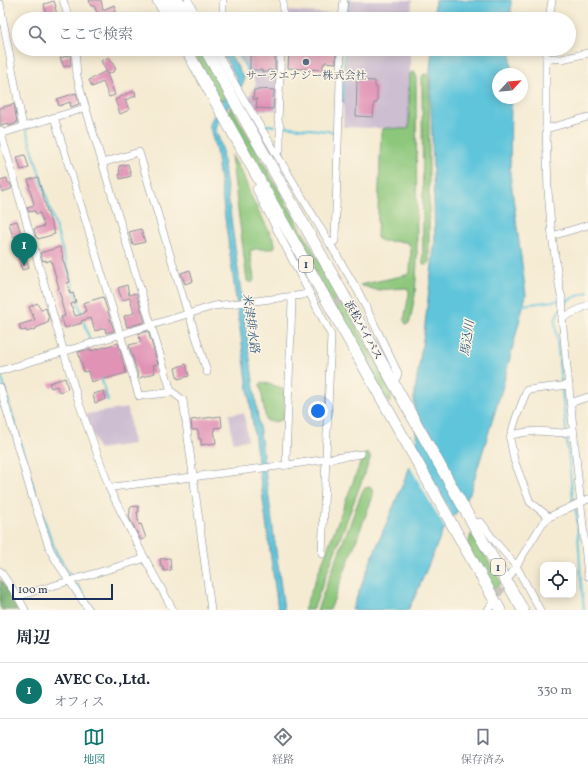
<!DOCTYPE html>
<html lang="ja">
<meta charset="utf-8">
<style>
:root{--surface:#fff;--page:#f2f2f3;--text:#1f2937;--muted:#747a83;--line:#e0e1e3;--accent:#0f766e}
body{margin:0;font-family:Vollkorn,"Noto Serif JP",serif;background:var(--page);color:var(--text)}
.controls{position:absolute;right:12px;bottom:12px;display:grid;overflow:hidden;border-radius:8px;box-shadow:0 2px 10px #0003}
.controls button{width:36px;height:36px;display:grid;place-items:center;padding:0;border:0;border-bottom:1px solid var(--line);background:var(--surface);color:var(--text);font:20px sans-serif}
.compass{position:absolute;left:492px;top:68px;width:36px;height:36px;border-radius:50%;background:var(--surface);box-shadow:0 2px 10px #0003;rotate:64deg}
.scale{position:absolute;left:12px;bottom:10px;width:101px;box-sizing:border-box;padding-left:4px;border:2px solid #1b2f5e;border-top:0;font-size:11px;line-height:14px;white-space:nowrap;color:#1b2f5e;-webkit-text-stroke:3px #fcf5e5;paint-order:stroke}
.you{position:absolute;left:318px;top:411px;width:14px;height:14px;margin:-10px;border:3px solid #fff;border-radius:50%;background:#1a73e8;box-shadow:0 0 0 6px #1a73e833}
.badge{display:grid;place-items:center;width:26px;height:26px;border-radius:50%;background:var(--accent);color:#fff;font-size:13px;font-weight:700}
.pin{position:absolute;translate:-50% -33px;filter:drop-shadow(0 1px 2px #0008)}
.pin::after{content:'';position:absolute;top:21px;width:14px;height:12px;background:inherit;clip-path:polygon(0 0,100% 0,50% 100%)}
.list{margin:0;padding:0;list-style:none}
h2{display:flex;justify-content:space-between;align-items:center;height:52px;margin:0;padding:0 16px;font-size:17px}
h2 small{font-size:13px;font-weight:400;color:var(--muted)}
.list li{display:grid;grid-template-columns:26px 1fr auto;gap:12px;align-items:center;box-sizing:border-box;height:56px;padding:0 16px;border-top:1px solid var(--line)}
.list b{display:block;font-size:15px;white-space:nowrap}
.list p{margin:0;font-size:13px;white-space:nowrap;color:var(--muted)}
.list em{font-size:13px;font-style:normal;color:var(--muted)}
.icon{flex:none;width:22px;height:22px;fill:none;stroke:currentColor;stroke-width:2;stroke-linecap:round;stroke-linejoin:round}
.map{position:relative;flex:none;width:588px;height:610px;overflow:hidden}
.search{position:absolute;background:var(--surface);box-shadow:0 2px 10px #0003;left:12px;right:12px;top:12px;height:44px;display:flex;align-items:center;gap:10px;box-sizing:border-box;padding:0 14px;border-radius:22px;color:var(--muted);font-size:15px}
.sheet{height:108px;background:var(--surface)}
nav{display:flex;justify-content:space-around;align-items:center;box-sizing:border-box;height:56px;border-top:1px solid var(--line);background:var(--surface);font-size:11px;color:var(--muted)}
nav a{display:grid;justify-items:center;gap:2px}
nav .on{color:var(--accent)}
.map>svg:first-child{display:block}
.industrial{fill:#cdbed2}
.green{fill:#8cc77b;stroke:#547b6c}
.forest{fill:#71ac6b;stroke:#466e64}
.water{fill:#5ec5db;stroke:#3c7a9c}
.pier{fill:#f5ebd3}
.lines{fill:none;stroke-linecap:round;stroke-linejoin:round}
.stream{stroke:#5ec5db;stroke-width:2}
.building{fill:#e193b6}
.minor-tunnel{stroke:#c9c5bc;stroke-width:7;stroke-dasharray:7 3.5;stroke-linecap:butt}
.minor-casing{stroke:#888d98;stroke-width:8}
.highway-casing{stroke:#888d98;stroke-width:12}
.minor{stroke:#fff;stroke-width:7}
.highway{stroke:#fff;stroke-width:11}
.service-dot{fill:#5c6f8a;stroke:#fcf5e5;stroke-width:1.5}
.labels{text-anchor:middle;stroke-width:3;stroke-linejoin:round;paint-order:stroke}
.shield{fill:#fcf5e5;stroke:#5e6a86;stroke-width:1}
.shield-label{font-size:10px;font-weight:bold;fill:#1b2f5e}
.service-label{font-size:11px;fill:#4e5e75;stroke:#fcf5e5}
.street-label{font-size:11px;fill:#1b2f5e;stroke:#fcf5e5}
.water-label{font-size:12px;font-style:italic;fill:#2c547d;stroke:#fcf5e5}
</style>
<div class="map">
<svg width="588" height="610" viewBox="0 0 588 610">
<rect width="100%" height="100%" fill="#fcf5e5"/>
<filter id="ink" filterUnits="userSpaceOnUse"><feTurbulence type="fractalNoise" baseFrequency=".025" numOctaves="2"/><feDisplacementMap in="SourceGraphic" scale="8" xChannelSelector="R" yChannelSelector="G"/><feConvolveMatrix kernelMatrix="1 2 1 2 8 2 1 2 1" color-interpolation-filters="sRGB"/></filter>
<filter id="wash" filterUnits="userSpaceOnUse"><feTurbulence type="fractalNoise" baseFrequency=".012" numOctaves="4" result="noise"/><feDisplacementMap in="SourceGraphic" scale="16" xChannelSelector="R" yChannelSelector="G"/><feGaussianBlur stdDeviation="0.9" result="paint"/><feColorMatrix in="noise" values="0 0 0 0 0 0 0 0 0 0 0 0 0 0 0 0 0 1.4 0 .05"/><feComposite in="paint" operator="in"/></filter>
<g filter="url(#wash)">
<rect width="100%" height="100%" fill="#f5ebd3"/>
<g class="industrial">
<path d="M349,0h63l-1,19h-63z"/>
<path d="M287,11l52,3v5h-52z"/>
<path d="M346,49h64v77l-2,3 -65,-2z"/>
<path d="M240,54l38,2 -2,54h-22l-6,-11 8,-16z"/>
<path d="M128,408l5,36 -35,5 -12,-35z"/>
<path d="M244,413l4,27 -15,2 -4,-28z"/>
</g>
<g class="green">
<path d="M192,49h8l25,47 -5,6z"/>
<path d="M413,71l2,2 1,2 1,186 -2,34 -3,16 -2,10 -1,2 -2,1 -2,-1 -1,-3 5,-26v-3l-2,-3 -31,2 -16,-5 46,-10 4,-2 1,-25 -3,-5 -2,-1 -25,-1 -3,-2 -1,-2 4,-104 2,-4 4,-1 19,1 3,-1v-53z"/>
<path d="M425,74l3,1 1,3v183l-1,3 -2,2 -3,-2v-3l-1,-183 1,-3z"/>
<path d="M231,106l158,278 3,10 -2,9 -2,-1 -161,-288z"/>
<path d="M231,155l1,1 11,19 8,21 24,47v4l-3,2h-17l-5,2 4,28 -1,3h-4l-2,-1v-1z"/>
<path d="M262,382l20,6 3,3 -1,27c-4,4 -14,5 -18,2l-6,-36z"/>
<path d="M368,453l2,3v3l-57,151h-9l59,-154 2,-2z"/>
<path d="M370,487l3,4v5l-43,114h-13l45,-118 3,-4z"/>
<path d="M471,534l3,3 27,45 -6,9 -27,-46z"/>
</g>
<path class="forest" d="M0,579l20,31h-18l-2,-3z"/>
<g class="water">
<path d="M435,0h76v19h-77z"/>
<path d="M220,49h7l17,29v4l-29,45 8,24 -1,1 62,458h-6l-62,-459 -7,-27 28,-45z"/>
<path d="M432,49h79v25h-13v24h13l-1,76 16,121 -24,94 -32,104 -28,40 -25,59 -9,18h-56l19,-50 46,-110 -3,-53 10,-64 11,-94 -5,-168z"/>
</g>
<path class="pier" d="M415,451l39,68 -8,11 -37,-65z"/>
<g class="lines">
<g class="stream">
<path d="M347,19l1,-19"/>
<path d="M236,49l14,26"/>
<path d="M344,67l1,-14"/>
<path d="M343,102l1,-30"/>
<path d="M282,126l54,6"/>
<path d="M264,127l4,-2 7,1"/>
<path d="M26,129l64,212"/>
<path d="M283,157v-7"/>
<path d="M565,304l5,-5"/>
<path d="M522,305l48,-6 18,-7"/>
<path d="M560,310l-3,4 -2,7 11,109"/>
<path d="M1,375l35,120 16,47 5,12 14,22"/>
<path d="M101,377l7,24"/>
<path d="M566,434l7,65 1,5"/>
<path d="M575,508l2,8 4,66 3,28"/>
<path d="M77,584l17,26"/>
</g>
</g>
<g id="blocks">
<g class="building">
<path d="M89,0h12l2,10 11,-5 2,6 -4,2 2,3 -5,3h-9l-6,-13h-3z"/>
<path d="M54,1l2,6h-1l3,12h-11l-2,-6h1l-2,-9z"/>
<path d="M289,49h47v14l-11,-1v2h-2v6l-35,-2z"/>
<path d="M70,55l1,10 -7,2 -4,-9z"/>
<path d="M250,55l25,1v15l-7,-1v2h-6v-2h-12z"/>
<path d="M109,57l7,12 -2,1 1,1 -7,3 -7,-13z"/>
<path d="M106,71l9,24 -6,2 -6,-15 -11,5 -3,-7z"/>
<path d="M357,80l18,1v6h2v16h-3l-1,14 -17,-1z"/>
<path d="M260,89l14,1 -1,19 -17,-1 1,-9h-4l1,-9h6z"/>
<path d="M135,91l1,5 -11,4 4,10 -9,4 -5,-14 13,-7z"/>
<path d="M76,93l3,11 -8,3 -1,-5 -11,4 -2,-7z"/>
<path d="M14,104l3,19 -8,3 -1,-3 -8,2v-17z"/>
<path d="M25,155l4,13 -8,2 -4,-13z"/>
<path d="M128,164l3,12 -11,3 -1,-5h1l-1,-3h1l-1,-5z"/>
<path d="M38,177l9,34 8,23 -17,5 -1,-2h-1l-2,-8 10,-3 -4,-13 -4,1 -1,-3 -6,1 -2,-5 7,-2v-1l-5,-17 1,-1 -2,-6z"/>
<path d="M7,178l1,5h2l2,5 -1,1 -9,3 -2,-8v-4z"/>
<path d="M17,221l4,13 -8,3 -4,-14z"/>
<path d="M141,229l4,13 -12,3 -4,-13z"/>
<path d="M60,247l3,10h-1l8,25 -3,1 3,11 3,-1 3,9 -5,2 4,12 10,-3 -1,-1 2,-1 -3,-8 20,-6 11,34 -8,2 -1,-5 -10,3 -4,-13 -10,3 1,2 -17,5 -4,-11 4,-1 -4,-15h1l-4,-13h1l-8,-28 -5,2v-2l-3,1 -3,-8z"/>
<path d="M25,248l2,8h-1l3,12 -7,2 -6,-19z"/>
<path d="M190,270l3,11 -8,3 -4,-11z"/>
<path d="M127,285l2,10 7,-2 9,29 -18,5 -3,-11 10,-3 -4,-15 -8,2 -4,-12z"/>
<path d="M37,303l4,7 5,-2 3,11 -1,1 1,2 -13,6v1l-9,3 -1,-2 -5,1 -2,-6 16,-5 -6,-13z"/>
<path d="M148,331l10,33 -5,1 2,8 -16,5 -10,-33 12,-3 -3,-8z"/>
<path d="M118,343l8,30 -21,6v-1l-14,4 -3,-11 -4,1 -6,-20 13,-3v2z"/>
<path d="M186,364l3,12 -11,3 -3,-11z"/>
<path d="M65,378l3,11 -9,3 -2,-6 -6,2 -2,-5z"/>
<path d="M104,391l2,8 -11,4 -2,-9z"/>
<path d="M221,416l1,11 -8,1 2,15 -15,2v-6h-2l-1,-9h-6l-1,-10z"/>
<path d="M138,506l1,6h-2l2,13 2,-1 5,14 -5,2 -11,-21 -1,-5 1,-1v-6z"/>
<path d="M170,558l1,12 -7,1 -1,-4h-2l-1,-8z"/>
</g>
</g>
</g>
<g filter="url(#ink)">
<use href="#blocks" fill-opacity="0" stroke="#888d98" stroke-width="1"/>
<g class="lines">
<g class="minor-tunnel">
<path d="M326,308l25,-13"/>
<path d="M492,603l16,-23"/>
</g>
<defs>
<g id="minor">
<path d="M63,0l6,19"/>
<path d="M188,0l10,19"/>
<path d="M0,4l23,123"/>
<path d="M223,19v-19"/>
<path d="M283,19v-19"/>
<path d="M342,19l2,-19"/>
<path d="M549,19l3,-19"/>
<path d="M75,49l2,27 3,13 91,302 12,9 28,210"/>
<path d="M215,49l24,42 119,200 40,82 -1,4 -5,3"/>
<path d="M546,49v80l2,62 4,45 8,55c3,8 3,19 2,27l26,258"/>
<path d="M546,58l16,1 26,-6"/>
<path d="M54,117l85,279 28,-3 4,-2"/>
<path d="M546,129l42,-12"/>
<path d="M0,130l65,226 14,47 32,89 33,65 29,53"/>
<path d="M0,134l85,-26"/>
<path d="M275,152l5,-2v-23l-2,-7 3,-71"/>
<path d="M102,163l37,-11 49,162"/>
<path d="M262,186l-6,3 75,146 -9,219"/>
<path d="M552,236l36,-11"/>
<path d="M330,244l5,-3 6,-192"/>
<path d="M189,314l18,58"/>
<path d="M562,318l26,-13"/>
<path d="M0,371l214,-65 89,-11 6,-3"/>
<path d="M0,387l32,109 18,54 7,12 32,48"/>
<path d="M570,403l18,-6"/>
<path d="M511,435l16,-3 11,-1 24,2 11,-2"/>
<path d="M287,465l-1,-6 6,-157 -1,-5"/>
<path d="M109,488l4,-1 174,-22 74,-11"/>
<path d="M549,517l-19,-15 -16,-42 -4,-22 6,-20 11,-28 42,-5"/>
<path d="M473,524l8,-2 12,17 23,27 24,44"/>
<path d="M0,571l18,26 7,13"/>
<path d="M510,576l32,-52 7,-7 39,-18"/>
<path d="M18,597l4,-2 118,-35 4,-3"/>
<path d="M488,610l3,-5"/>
</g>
<g id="highway">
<path d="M158,0l11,19"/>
<path d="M168,0l9,19"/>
<path d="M178,0l11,19"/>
<path d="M186,49l314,561"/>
<path d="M205,49l268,475 50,86"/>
</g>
</defs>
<use href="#minor" class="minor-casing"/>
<use href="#highway" class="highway-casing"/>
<use href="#minor" class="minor"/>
<use href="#highway" class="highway"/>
</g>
</g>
<circle class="service-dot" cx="306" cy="62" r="4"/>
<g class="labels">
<g class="shield">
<rect x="299" y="256" width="14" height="16" rx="3"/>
<rect x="491" y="559" width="14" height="16" rx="3"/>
</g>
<g class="shield-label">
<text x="306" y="268">1</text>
<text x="498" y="571">1</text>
</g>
<g class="service-label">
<text x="306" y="79">サーラエナジー株式会社</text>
</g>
<g class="street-label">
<text transform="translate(364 330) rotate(61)" y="4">浜松バイパス</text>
</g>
<g class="water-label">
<text transform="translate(251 323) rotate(82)" y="4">米津排水路</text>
<text transform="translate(467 338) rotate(-81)" y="4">馬込川</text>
</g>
</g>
</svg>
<div class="controls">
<button><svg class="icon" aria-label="locate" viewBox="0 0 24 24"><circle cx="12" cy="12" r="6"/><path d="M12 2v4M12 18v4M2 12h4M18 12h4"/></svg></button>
</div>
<svg class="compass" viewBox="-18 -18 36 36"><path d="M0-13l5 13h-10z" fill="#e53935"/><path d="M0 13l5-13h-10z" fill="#747a83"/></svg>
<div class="scale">100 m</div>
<div class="you"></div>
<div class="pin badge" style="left:24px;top:266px">1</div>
<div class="search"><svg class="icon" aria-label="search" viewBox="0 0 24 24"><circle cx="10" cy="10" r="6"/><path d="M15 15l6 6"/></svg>ここで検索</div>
</div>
<section class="sheet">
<h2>周辺<small></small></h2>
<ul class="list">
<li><span class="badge">1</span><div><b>AVEC Co.,Ltd.</b><p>オフィス</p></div><em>330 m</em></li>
</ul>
</section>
<nav>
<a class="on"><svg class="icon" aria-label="map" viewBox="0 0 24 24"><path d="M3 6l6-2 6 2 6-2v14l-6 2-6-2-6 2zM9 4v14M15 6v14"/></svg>地図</a>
<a><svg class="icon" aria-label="directions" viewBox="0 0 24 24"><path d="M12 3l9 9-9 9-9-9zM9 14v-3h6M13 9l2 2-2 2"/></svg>経路</a>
<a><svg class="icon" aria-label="saved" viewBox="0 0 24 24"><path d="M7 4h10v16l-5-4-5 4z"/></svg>保存済み</a>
</nav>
